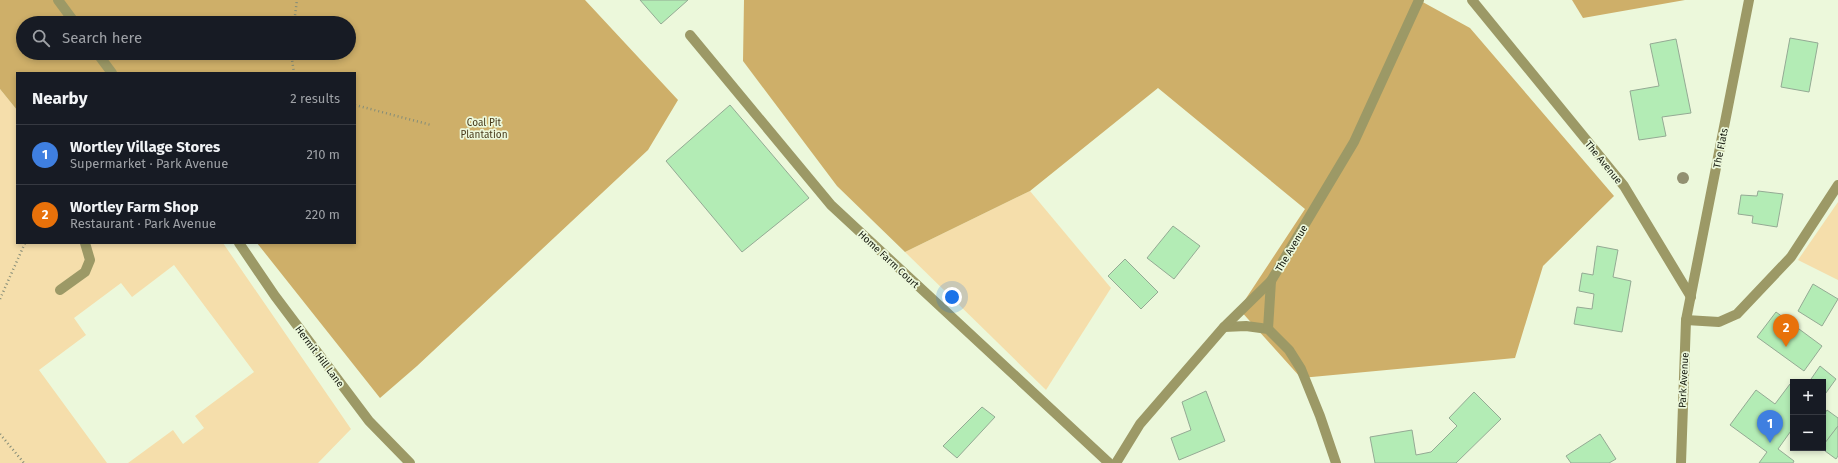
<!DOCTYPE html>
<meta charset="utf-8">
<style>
:root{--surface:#171b24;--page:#242831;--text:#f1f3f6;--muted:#9ea1a6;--line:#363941;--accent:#b45309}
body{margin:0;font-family:"Fira Sans",sans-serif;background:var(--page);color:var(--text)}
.controls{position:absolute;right:12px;bottom:12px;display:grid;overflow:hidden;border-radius:0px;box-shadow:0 2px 6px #0003}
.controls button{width:36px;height:36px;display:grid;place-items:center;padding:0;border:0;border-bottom:1px solid var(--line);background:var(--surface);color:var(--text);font:20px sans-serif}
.you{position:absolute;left:952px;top:297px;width:14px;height:14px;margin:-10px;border:3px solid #fff;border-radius:50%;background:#1a73e8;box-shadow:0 0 0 6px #1a73e833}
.badge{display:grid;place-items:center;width:26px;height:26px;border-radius:50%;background:var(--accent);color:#fff;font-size:13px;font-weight:700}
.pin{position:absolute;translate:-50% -33px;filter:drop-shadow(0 1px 2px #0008)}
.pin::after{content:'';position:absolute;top:21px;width:14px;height:12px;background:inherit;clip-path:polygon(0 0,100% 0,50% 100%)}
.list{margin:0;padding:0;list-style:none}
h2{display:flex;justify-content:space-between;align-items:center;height:52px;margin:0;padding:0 16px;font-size:17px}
h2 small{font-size:13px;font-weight:400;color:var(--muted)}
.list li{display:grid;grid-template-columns:26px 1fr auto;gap:12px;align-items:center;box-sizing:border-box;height:60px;padding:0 16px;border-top:1px solid var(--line)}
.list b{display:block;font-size:15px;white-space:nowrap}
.list p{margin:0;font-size:13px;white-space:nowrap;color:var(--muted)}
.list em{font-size:13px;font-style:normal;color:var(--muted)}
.icon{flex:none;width:22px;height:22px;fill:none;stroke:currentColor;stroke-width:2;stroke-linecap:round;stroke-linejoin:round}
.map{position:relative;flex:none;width:1838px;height:463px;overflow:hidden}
.search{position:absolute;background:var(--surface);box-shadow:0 2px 6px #0003;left:16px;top:16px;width:340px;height:44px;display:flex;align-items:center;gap:10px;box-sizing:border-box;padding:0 14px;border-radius:22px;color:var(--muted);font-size:15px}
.panel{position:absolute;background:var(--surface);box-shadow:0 2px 6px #0003;left:16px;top:72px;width:340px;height:172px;border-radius:0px}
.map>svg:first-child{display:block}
.green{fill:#f5deab}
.forest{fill:#ceaf69;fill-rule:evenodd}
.building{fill:#b3ecb5;stroke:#94aa94}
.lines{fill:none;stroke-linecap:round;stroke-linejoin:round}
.path{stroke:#848c78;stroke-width:2.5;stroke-dasharray:1 3;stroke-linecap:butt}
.minor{stroke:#9c9966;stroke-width:10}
.tree{fill:#929071}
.labels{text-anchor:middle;stroke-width:3.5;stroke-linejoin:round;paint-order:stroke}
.park-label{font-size:10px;fill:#483a1b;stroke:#ecf8db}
.street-label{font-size:10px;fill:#12160c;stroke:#ecf8db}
</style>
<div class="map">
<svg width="1838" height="463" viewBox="0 0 1838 463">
<rect width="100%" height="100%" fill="#ecf8db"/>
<g class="green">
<path d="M0,89l17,21v133h206l128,186 -33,34h-190l45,-33 10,14 21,-16 -9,-12 59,-44 -80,-107 -42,32 -11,-14 -47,35 12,17 -47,35 68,93h-107z"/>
<path d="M1030,191l81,97 -65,102 -141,-138z"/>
<path d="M1838,202v78l-40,-20z"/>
</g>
<g class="forest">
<path d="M0,0h585l93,100 -30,50 -231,216 -37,32 -123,-155h98v-170h-338v37l-17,-21zM23,23h326v30h-326z"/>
<path d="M744,0h675l51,28 144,168 -71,70 -28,92 -214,20 -62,-69 66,-100 -147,-121 -128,103 -125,61 -68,-66 -94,-125z"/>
<path d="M1572,0h113l-102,18z"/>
</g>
<g class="building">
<path d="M640,0h48l-27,24z"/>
<path d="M1790,38l28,5 -9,49 -28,-5z"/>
<path d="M1676,39l15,74 -29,4 4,19 -27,4 -9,-49 29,-5 -9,-42z"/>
<path d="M730,105l79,93 -67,54 -76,-91z"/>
<path d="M1758,191l25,3 -6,33 -25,-4 1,-7 -15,-2 3,-19 16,1z"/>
<path d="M1173,226l27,20 -26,33 -27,-21z"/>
<path d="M1597,246l21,4 -5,27 18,4 -9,51 -48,-8 3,-17 15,2 2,-15 -15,-3 3,-18 11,2z"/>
<path d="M1125,259l33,33 -17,17 -33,-33z"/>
<path d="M1813,284l25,15 -16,27 -24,-15z"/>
<path d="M1776,312l46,34 -18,25 -47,-34z"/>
<path d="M1820,366l16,13 -13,18v-15h-14z"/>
<path d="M1790,384l3,2v27l-2,4 2,1v10l-15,21 16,12 -1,2h-34l8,-11 -37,-27 26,-35 19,14z"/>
<path d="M1206,391l19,50 -46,19 -8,-22 20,-8 -9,-28z"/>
<path d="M1474,392l27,27 -45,44h-81l-5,-26 42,-7 4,25 15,-3 26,-26 -8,-8z"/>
<path d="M982,407l13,10 -38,41 -14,-12z"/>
<path d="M1827,410l11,8v8l-15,20v-30z"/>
<path d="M1838,426v30l-2,3 -15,-11z"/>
<path d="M1600,434l16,25 -7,4h-38l-5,-7z"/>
</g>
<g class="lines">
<g class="path">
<path d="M294,23l3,-23"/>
<path d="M291,53l3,20"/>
<path d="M355,105l76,20"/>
<path d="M0,299l25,-56"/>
<path d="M0,434l24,29"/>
</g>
<g class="minor">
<path d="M58,0l17,23"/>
<path d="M1472,0l152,186 67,111"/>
<path d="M690,35l141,170 278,258"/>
<path d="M97,53l15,20"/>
<path d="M239,243l36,53 94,125 41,42"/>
<path d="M60,290l25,-18 5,-12 -5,-17"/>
<path d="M1686,320l33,2 18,-8 54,-57 47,-72"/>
<path d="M1224,327l22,-1 22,3 21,21 12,19 19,47 16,47"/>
<path d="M1268,329l3,-48"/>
<path d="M1116,463l24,-39 84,-97 47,-46 83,-139 65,-142"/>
<path d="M1681,463l5,-143 63,-320"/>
</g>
</g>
<circle class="tree" cx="1683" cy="178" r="6"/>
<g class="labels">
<g class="park-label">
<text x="484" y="126">Coal Pit<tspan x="484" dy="12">Plantation</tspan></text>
</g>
<g class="street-label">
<text transform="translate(1720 148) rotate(-79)" y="4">The Flats</text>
<text transform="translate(1604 162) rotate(51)" y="4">The Avenue</text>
<text transform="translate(1291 248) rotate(-59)" y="4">The Avenue</text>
<text transform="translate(889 259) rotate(43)" y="4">Home Farm Court</text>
<text transform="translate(320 356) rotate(53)" y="4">Hermit Hill Lane</text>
<text transform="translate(1683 380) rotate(-87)" y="4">Park Avenue</text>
</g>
</g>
</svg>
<div class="controls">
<button>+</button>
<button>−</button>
</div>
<div class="you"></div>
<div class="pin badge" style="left:1770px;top:443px;background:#3f7fe0">1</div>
<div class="pin badge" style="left:1786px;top:347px;background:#e8710a">2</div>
<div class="search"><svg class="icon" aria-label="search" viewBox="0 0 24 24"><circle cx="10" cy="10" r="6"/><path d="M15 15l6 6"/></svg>Search here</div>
<section class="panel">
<h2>Nearby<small>2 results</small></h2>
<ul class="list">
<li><span class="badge" style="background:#3f7fe0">1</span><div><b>Wortley Village Stores</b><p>Supermarket · Park Avenue</p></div><em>210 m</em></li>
<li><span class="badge" style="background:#e8710a">2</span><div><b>Wortley Farm Shop</b><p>Restaurant · Park Avenue</p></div><em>220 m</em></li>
</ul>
</section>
</div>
